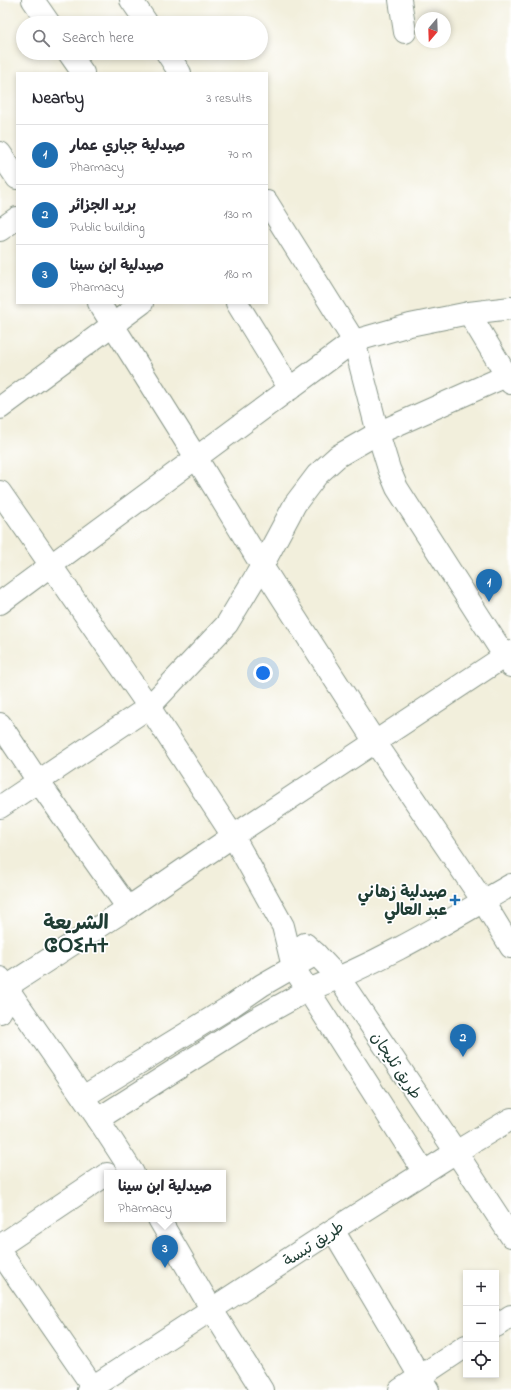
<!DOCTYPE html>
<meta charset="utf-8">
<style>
:root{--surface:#fff;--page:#f7f7f7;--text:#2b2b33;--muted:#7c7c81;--line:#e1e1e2;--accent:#1f6fb2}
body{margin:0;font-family:"Indie Flower","Playpen Sans Arabic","Noto Sans Tifinagh",sans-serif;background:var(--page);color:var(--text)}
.controls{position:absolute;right:12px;bottom:12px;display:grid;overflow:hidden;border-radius:0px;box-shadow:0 2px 6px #0003}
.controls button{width:36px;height:36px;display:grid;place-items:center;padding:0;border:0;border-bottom:1px solid var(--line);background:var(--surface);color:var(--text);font:20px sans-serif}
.compass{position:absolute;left:415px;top:12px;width:36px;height:36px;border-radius:50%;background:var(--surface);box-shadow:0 2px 6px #0003;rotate:199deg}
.you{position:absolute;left:263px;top:673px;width:14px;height:14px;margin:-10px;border:3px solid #fff;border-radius:50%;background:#1a73e8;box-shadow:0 0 0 6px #1a73e833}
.badge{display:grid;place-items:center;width:26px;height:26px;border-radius:50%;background:var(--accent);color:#fff;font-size:13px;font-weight:700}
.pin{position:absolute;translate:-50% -33px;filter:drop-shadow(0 1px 2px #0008)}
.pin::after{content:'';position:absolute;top:21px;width:14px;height:12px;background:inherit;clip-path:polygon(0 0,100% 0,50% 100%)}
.popup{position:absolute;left:104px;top:1170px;width:122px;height:52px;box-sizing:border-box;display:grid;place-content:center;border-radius:0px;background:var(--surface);filter:drop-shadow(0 1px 3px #0005);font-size:13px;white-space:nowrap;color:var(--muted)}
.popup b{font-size:15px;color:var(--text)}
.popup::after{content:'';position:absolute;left:50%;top:100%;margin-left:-8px;border:8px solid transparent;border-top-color:var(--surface)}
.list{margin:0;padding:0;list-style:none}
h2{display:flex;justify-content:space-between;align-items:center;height:52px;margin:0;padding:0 16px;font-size:17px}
h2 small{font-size:13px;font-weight:400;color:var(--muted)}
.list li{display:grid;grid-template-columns:26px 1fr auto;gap:12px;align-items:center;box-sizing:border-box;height:60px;padding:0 16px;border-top:1px solid var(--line)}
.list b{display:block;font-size:15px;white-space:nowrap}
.list p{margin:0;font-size:13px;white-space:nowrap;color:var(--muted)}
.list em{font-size:13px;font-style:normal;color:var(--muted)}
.icon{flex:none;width:22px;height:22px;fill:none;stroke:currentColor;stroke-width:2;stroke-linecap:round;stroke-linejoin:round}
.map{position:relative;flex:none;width:511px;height:1390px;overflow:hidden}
.search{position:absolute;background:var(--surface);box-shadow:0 2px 6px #0003;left:16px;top:16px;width:252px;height:44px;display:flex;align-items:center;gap:10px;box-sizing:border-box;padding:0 14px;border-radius:22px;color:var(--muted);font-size:15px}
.panel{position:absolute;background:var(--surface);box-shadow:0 2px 6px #0003;left:16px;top:72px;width:252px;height:232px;border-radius:0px}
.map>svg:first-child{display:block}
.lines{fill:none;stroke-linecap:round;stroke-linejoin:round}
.minor-casing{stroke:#889688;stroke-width:24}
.major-casing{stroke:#889688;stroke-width:24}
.minor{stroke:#fff;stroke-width:22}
.major{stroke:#fff;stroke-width:22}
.poi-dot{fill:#1f6fb2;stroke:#fff;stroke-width:1.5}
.labels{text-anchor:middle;stroke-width:3.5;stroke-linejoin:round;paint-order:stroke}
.poi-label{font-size:16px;font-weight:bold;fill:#1f3d34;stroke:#fff;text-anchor:end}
.street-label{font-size:16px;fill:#1f3d34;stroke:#fff}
.district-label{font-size:20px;font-weight:bold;fill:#1f3d34;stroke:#fff}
</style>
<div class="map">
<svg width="511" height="1390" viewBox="0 0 511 1390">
<rect width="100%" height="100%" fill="#fff"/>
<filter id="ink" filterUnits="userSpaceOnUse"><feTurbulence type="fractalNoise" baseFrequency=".025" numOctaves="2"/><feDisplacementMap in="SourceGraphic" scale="8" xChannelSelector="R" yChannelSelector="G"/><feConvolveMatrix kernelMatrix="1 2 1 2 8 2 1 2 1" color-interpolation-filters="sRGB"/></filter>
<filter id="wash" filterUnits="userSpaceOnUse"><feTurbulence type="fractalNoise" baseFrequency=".012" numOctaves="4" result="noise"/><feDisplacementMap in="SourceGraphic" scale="16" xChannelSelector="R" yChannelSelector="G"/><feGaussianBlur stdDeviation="0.9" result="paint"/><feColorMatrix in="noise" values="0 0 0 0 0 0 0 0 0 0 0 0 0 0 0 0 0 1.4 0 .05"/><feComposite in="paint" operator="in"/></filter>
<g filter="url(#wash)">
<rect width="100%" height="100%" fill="#f2efdc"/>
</g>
<g filter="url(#ink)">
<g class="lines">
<defs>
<g id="minor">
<path d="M33,0l16,23"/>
<path d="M131,0l16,23"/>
<path d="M400,0l5,32"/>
<path d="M69,53l14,20"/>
<path d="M167,53l13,20"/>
<path d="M0,153l17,25"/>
<path d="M267,202l87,139 24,92 11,36 8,19 114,178"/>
<path d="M0,230l17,-12"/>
<path d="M99,303l98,156 65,107 113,176 108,159 28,46"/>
<path d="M237,303l53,86"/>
<path d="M469,313l42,70"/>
<path d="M0,408l142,-105"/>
<path d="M0,492l149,215 84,129 50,90 10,41 15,23 -54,30 -156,99"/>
<path d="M0,603l354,-262 56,-16 59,-12 42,-5"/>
<path d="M0,724l38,57 90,127"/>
<path d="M0,807l149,-100 78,-83 35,-58 33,-62 22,-29 21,-19 40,-23 128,-57"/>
<path d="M305,944l11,10 23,24"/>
<path d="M0,978l98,141 35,54"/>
<path d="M0,991l128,-83 105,-72 278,-184"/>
<path d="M0,1012l11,-18"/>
<path d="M83,1097l150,-92 29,-20 54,-31"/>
<path d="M456,1152l55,-33"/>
<path d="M159,1219l53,91 50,80"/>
<path d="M333,1230l95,160"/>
<path d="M0,1246l107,-72"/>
<path d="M0,1252l93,135"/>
<path d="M496,1326l15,-10"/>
<path d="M400,1390l66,-44"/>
</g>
<g id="major">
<path d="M339,978l117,174"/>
<path d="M424,1172l-116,-182c72,-27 137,-67 203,-105"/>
<path d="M88,1390l245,-160 123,-78 55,84"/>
</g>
</defs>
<use href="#minor" class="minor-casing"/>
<use href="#major" class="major-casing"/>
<use href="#minor" class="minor"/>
<use href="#major" class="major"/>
</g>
</g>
<path class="poi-dot" d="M453 894h4v4h4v4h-4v4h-4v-4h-4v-4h4z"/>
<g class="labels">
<g class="poi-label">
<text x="447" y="897">صيدلية زهاني<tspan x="447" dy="18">عبد العالي</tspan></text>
</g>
<g class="street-label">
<text transform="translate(397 1065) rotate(56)" y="6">طريق ثليجان</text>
<text transform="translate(313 1243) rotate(-33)" y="6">طريق تبسة</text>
</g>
<g class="district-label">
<text x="76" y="929">الشريعة<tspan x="76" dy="23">ⵛⵔⵉⵄⵜ</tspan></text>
</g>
</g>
</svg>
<div class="controls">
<button>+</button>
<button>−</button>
<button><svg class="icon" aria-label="locate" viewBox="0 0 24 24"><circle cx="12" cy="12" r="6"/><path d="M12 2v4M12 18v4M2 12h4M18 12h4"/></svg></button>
</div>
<svg class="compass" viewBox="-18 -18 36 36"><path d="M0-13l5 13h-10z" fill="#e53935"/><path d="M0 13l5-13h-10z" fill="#7c7c81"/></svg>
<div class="you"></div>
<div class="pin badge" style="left:489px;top:602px">1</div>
<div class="pin badge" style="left:463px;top:1057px">2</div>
<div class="pin badge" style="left:165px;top:1268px">3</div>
<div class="popup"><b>صيدلية ابن سينا</b>Pharmacy</div>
<div class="search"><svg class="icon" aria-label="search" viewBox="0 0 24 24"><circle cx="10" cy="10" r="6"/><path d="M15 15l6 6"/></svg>Search here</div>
<section class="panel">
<h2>Nearby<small>3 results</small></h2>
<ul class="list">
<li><span class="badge">1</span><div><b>صيدلية جباري عمار</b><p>Pharmacy</p></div><em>70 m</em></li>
<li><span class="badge">2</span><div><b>بريد الجزائر</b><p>Public building</p></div><em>130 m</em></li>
<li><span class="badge">3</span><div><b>صيدلية ابن سينا</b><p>Pharmacy</p></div><em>180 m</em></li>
</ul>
</section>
</div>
